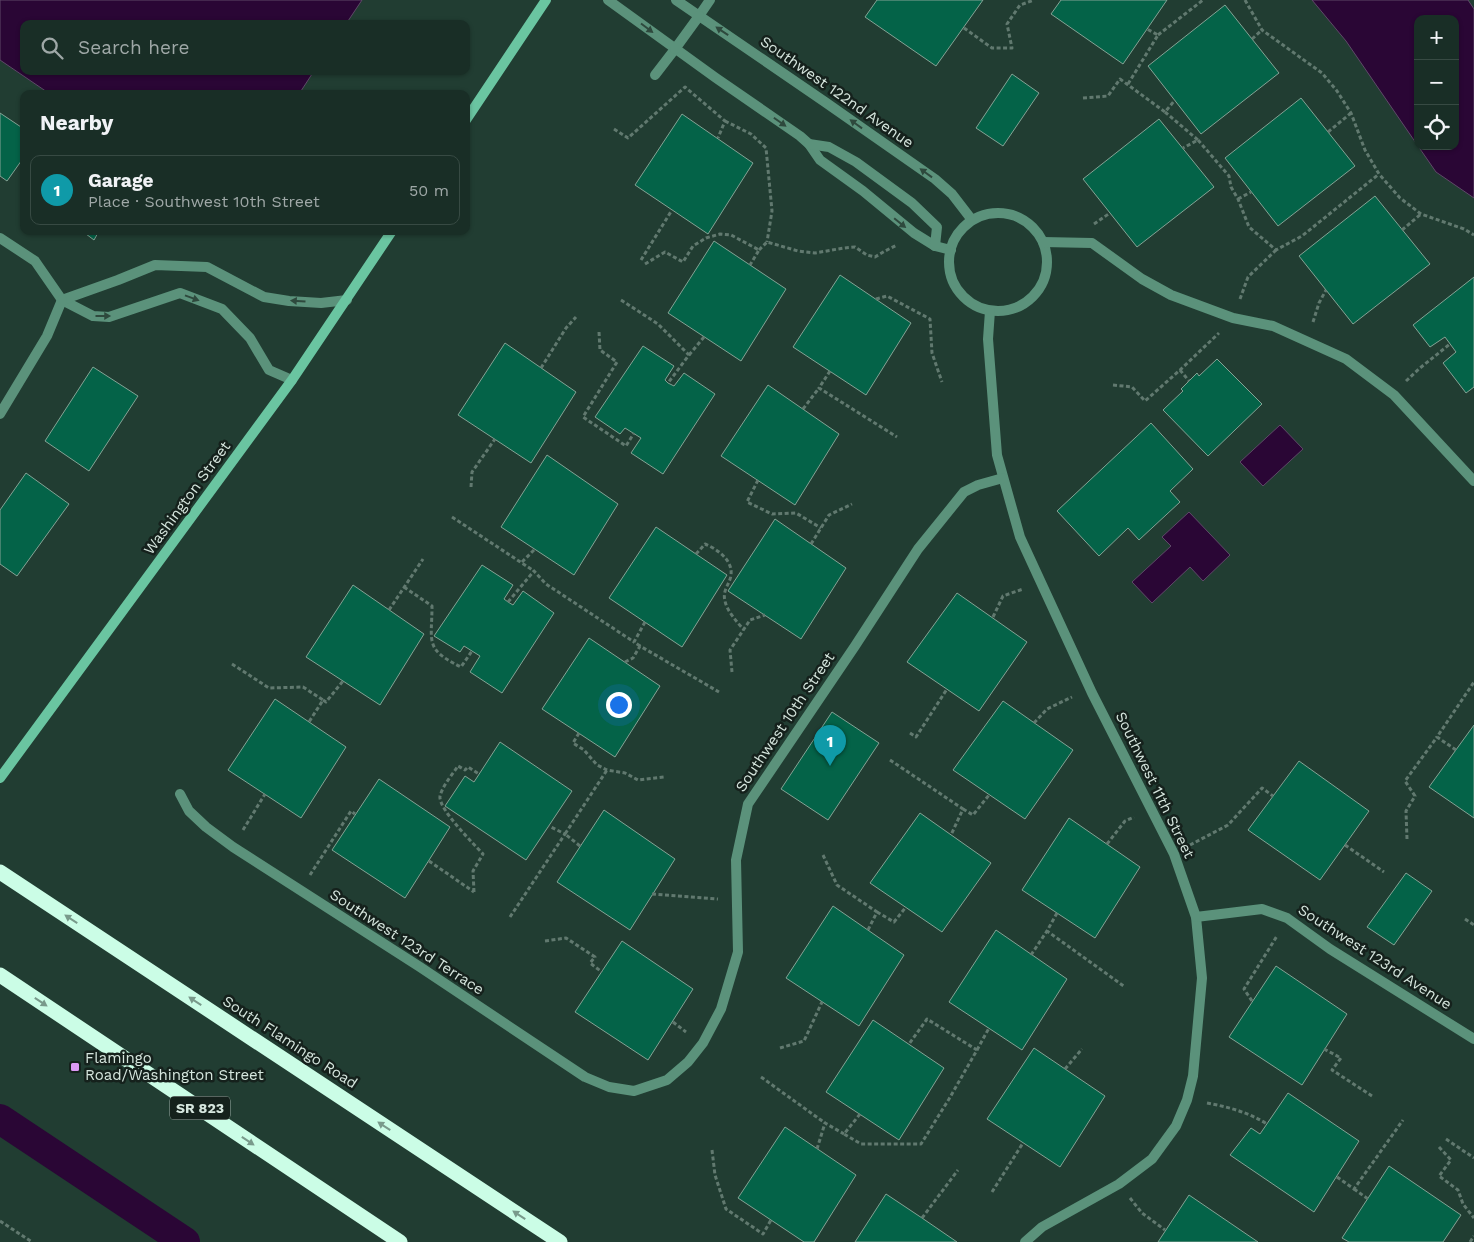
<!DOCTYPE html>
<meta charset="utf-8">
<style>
:root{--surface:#192e26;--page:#22362e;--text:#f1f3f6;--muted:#9fa8a7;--line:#374a43;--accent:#dc99f4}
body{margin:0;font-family:"Work Sans",sans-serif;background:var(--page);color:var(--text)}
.controls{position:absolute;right:15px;top:15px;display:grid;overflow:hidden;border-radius:10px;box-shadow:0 1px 4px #0004}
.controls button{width:45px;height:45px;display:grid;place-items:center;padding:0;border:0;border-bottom:1px solid var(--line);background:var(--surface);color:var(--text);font:25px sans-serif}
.you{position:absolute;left:618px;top:704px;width:18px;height:18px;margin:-12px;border:4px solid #fff;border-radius:50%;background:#1a73e8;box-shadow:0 0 0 8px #1a73e833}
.badge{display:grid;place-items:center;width:32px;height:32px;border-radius:50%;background:var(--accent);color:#fff;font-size:16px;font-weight:700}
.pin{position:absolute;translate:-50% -41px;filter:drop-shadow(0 1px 2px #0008)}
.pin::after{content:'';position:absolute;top:26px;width:18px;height:15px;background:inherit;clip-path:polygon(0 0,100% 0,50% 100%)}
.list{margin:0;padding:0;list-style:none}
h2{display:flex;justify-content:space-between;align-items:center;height:65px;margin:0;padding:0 20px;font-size:21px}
h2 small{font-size:16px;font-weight:400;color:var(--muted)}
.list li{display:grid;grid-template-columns:32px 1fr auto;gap:15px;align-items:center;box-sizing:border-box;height:70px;margin:0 10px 10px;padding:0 10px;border:1px solid var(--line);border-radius:10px}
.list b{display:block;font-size:19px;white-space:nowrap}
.list p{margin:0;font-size:16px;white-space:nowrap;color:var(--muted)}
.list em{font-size:16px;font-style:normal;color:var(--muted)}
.icon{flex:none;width:28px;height:28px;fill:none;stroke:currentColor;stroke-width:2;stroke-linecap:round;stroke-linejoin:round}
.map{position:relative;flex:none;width:1474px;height:1242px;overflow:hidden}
.search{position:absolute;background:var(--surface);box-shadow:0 1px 4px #0004;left:20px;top:20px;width:450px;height:55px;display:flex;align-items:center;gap:12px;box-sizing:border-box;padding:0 18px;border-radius:10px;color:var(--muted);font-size:19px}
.panel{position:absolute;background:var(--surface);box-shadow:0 1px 4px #0004;left:20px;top:90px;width:450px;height:145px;border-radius:10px}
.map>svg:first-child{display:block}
.water{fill:#2a0635;stroke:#5e4968}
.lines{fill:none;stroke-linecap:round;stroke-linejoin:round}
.canal{stroke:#2a0635;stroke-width:30}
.building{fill:#046348;stroke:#84a395}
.path{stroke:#61796f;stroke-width:3;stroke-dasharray:4 2.5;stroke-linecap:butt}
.lane{stroke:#5b927b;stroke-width:10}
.street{stroke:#5b927b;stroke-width:10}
.secondary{stroke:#6ac5a1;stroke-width:10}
.highway{stroke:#cbfde6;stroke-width:15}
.oneway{fill:#2e493d}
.oneway2{fill:#799a8b}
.poi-dot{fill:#dc99f4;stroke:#15211c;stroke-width:2}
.labels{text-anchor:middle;stroke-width:5;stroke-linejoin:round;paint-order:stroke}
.shield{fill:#15211c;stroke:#9caba4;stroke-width:1}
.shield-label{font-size:14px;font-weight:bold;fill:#d6e6de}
.street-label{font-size:15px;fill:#d6e6de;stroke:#15211c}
.poi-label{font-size:15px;fill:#d6e6de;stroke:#15211c;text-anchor:start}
</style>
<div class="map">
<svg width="1474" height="1242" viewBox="0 0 1474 1242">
<rect width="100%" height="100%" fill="#213d32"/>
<g class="water">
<path d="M0,0h362l-16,24h-322v47h290l-15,23h-249l-50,-34z"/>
<path d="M1312,0h156l6,9v189l-38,-26 -18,-26h37v-127h-37v127l-72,-105z"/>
<path d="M1280,425l23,24 -40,37 -23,-24z"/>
<path d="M1189,512l41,43 -27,26 -13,-14 -38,36 -20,-21 39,-36 -9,-9z"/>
</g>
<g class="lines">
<path class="canal" d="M0,1119l185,123"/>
</g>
<g class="building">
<path d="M877,0h106l-47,66 -71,-49z"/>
<path d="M1061,0h106l-44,64 -72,-50z"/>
<path d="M1225,5l54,68 -78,61 -53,-68z"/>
<path d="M1012,74l27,19 -36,53 -27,-18z"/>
<path d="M1301,98l54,68 -77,60 -53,-68z"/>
<path d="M0,113l24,16v28l-17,24 -7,-5z"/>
<path d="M682,114l71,49 -45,71 -73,-49z"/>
<path d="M1159,119l55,68 -77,60 -54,-68z"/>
<path d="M1375,196l55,68 -77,60 -54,-68z"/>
<path d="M82,231h17l-5,9z"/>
<path d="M714,241l72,48 -45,72 -73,-48z"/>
<path d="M840,275l71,48 -45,72 -73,-48z"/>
<path d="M1474,277v110l-8,6 -23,-30 13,-11 -11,-15 -15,10 -17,-22z"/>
<path d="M505,343l71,49 -45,71 -73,-48z"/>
<path d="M643,346l31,20 -9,14 3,3 6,3 10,-13 31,21 -52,80 -32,-21 10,-15 -16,-10 -5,6 -25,-17z"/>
<path d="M1217,359l45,45 -54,52 -45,-46 20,-19 -2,-2 16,-16 2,3z"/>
<path d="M93,367l45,29 -49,75 -44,-30z"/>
<path d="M768,385l71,49 -44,71 -74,-49z"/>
<path d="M1151,423l42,46 -23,22 10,11 -41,38 -11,-12 -29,28 -42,-45z"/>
<path d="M547,455l71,49 -44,71 -73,-48z"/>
<path d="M26,473l43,31 -52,72 -17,-12v-54z"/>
<path d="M775,519l71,49 -45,71 -73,-48z"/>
<path d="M656,527l71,48 -45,72 -73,-49z"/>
<path d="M482,565l31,20 -9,14 4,3 5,3 10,-14 31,22 -52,80 -32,-21 10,-16 -16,-10 -4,6 -26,-16z"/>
<path d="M353,585l71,49 -44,71 -74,-48z"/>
<path d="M957,593l70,49 -48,69 -72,-49z"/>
<path d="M589,638l71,48 -45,71 -73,-48z"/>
<path d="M275,699l71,48 -45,71 -73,-48z"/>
<path d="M1003,701l70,49 -48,69 -72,-49z"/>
<path d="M832,712l47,31 -51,77 -47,-31z"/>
<path d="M1474,725v93l-45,-31z"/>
<path d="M500,742l72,49 -46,69 -81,-54 20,-30 9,6z"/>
<path d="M1299,761l70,50 -49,69 -72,-50z"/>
<path d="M379,779l71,48 -45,71 -73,-48z"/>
<path d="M604,810l71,49 -45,71 -73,-48z"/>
<path d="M920,813l71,50 -49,69 -72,-49z"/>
<path d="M1069,818l71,49 -45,71 -73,-48z"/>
<path d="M1406,873l26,18 -38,54 -27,-18z"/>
<path d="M833,906l71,49 -45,71 -73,-48z"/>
<path d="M996,930l71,49 -45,71 -73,-48z"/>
<path d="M622,941l71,48 -45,71 -73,-48z"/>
<path d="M1276,966l71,48 -45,71 -73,-48z"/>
<path d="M873,1020l71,48 -45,72 -73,-48z"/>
<path d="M1034,1048l71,48 -45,71 -73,-48z"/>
<path d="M1288,1093l71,48 -45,71 -84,-57 21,-27 9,6z"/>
<path d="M785,1127l71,48 -42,67h-10l-66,-44z"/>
<path d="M1389,1166l72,49 -18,27h-94l-7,-4z"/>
<path d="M886,1194l36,24 35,24h-102z"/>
<path d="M1189,1195l69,47h-100z"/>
</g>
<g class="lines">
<g class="path">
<path d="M1245,0l17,30 60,43 15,18 14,22 14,37 14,24 21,24 21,16 43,15 10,6"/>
<path d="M964,28l28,20h20l-5,-24 13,-19 14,-5"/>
<path d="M1158,35l45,-35"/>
<path d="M1252,39l10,-9"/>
<path d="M1128,84l30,-49 -11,-6"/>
<path d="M1083,98l25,-2 12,-17 45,33 10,-12"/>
<path d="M1165,112l33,28 -15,8"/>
<path d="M725,121l26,13 15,14 6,63 -5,31"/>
<path d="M614,129l14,9 57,-51 40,34 -7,17"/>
<path d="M1328,132l23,-19"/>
<path d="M1198,140l31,36 2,11 7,12 11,28 27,23 26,-14 77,-62"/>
<path d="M1238,199l13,-7"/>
<path d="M1094,224l16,-11"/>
<path d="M1402,230l19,-16"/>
<path d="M759,250l8,-8 31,9 17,2 29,-5 11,-1 12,8 8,2 10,-6 12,-6"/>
<path d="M641,260l31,-50"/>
<path d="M645,264l20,-12 18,10 10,-16 13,-8 14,-4 11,1 28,15 -9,15"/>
<path d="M876,299l11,-3 43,23 2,34 10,29"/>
<path d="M1240,299l8,-22 28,-27"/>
<path d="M621,300l37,24 31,31 -21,28"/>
<path d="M1313,322l6,-19 7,-13"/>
<path d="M599,332l1,18 17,12 -34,55 43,29 8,-13"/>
<path d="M689,355l15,-18"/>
<path d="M541,368l25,-40 10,-11"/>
<path d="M1180,370l9,11"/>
<path d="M830,371l-11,17 78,49"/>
<path d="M1406,381l14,-13 30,-24"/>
<path d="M1113,385l19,2 13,14 35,-31 39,-37"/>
<path d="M803,409l16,-21"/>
<path d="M758,480l-11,22 25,12 24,-1 25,15"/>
<path d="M471,487l1,-15 23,-33"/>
<path d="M452,517l82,54"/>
<path d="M811,544l18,-29 23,-11"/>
<path d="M696,554l9,-10c12,5 28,16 26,31 -1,9 -9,15 -6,26 2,10 12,21 19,29"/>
<path d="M522,562l13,-13"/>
<path d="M404,587l28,19c0,36 -8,43 29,61l11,-16"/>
<path d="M508,602l26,-31 12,13 88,58"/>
<path d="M389,610l34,-51"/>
<path d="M993,617l10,-21 20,-7"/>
<path d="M640,646l-6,-4 11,-20"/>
<path d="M625,662l8,-4 7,-12 79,46"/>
<path d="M232,664l37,24 34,-1 20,13 -14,22"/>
<path d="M732,672l-2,-22 20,-30 15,-5"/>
<path d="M323,700l3,2 17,-21"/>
<path d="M1034,723l13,-14 25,-12"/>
<path d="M579,733l-6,10 11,7 13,15 10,5 18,3 13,7 26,-3"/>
<path d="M910,733l6,4 31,-48"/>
<path d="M1456,750l-19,-13 37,-55"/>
<path d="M890,760l73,49 -12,26"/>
<path d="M963,809l10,6 16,-20"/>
<path d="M243,830l22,-36"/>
<path d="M1407,839l-1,-28 9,-15 -10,-15 32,-44"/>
<path d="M1107,844l18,-23 9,-4"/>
<path d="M1190,845l38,-20 34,-37 11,8"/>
<path d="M1345,845l39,27"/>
<path d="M580,846l-15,-12 42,-64"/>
<path d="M823,855l14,30 40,27 -9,18"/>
<path d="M429,861l45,31"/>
<path d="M310,875l41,-64 4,3"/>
<path d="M474,892l-1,-21 10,-17c-9,-10 -45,-45 -43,-58 3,-11 12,-21 18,-30l7,4 3,-3 11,7"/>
<path d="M652,894l66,5"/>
<path d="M877,912l17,10 12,-15"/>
<path d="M1057,913l-10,18 78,56"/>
<path d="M510,917l55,-83 -16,-8"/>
<path d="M1465,919l9,6"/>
<path d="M545,941l21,-3 29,19 -5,6 12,9"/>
<path d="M1031,955l16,-24"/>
<path d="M1252,1001l-8,-12 33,-53"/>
<path d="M673,1022l13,10"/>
<path d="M780,1048l24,-7 18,-39"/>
<path d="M1324,1049l17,9 -9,12 40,26"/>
<path d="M977,1050l12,-22"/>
<path d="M1065,1069l17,-20"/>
<path d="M761,1077l64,46"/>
<path d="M1207,1103c21,4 41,9 60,21"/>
<path d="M860,1114l-16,20 17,10h60l28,-45 28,-49 -50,-31 -18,25"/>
<path d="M1446,1139l28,19"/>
<path d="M1439,1147l12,13 -12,16 19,14 5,14 11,14"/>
<path d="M817,1149l8,-26 19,11"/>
<path d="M712,1150l3,25 11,34 37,25 8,-14"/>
<path d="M1337,1177l17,12 49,-69"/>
<path d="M1354,1189l14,10"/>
<path d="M992,1192l31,-49"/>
<path d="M1130,1198l12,15 23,17"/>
<path d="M922,1218l36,-48"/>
<path d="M0,1221l32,21"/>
<path d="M1470,1242l4,-6"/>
</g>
<g class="lane">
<path d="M699,16l11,-16"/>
<path d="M655,75l20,-26"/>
</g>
<g class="street">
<path d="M608,0l108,78 84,58 9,8 11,16 43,31 51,42 21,13 16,4"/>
<path d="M676,0l149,102 110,77 17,15 20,26"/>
<path d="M675,49l24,-33"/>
<path d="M809,144l20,3 27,15 56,41 25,24 -2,19"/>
<circle cx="998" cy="262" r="49"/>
<path d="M0,238l35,23 27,39 31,16 16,1 71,-24 42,16 28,29 19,32 23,10"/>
<path d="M1043,242l49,1 50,36 29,16 62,23 40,8 73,33 48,36 80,86"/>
<path d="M62,300l56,-20 37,-15 52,2 57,30 25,4 32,2 26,-3"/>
<path d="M990,311l-2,28 9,116 23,82 72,156 82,161 22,63 6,61 -9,98 -6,24 -11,26 -24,33 -33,25 -77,43 -17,15"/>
<path d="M0,414l47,-78 15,-36"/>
<path d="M180,794l9,17 17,16 27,20 187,120 165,110 24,10 25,4 33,-11 21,-18 15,-19 18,-34 17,-57 -2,-92 12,-56 107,-158 63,-97 46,-57 14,-7 25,-7"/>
<path d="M1196,917l66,-8 25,9 43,31 144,90"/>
</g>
<g class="secondary">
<path d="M466,120l80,-120"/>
<path d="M0,778l292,-398 100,-149"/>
</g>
<g class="highway">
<path d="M0,872l560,370"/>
<path d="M0,975l400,267"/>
</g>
</g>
<defs><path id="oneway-solid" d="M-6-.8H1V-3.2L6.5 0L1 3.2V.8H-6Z" transform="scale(1.25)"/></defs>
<g class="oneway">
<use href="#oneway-solid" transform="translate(647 28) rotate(37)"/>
<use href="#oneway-solid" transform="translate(722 31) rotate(-146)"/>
<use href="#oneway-solid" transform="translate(780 122) rotate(35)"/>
<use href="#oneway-solid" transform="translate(856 124) rotate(-144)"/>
<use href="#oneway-solid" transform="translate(926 173) rotate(-144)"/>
<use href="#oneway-solid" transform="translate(900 223) rotate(39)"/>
<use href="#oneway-solid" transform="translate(192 298) rotate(20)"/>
<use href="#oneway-solid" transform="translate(298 301) rotate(-176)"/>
<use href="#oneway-solid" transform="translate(103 316)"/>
</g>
<g class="oneway2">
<use href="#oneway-solid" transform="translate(71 919) rotate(-147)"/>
<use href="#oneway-solid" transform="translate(195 1001) rotate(-147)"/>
<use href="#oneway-solid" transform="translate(41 1002) rotate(34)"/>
<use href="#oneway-solid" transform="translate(384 1126) rotate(-147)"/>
<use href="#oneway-solid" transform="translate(248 1141) rotate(34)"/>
<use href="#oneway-solid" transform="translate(519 1215) rotate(-147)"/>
</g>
<rect class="poi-dot" x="70" y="1062" width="10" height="10" rx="2.5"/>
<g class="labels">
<rect class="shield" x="170" y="1096.5" width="60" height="23" rx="4"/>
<g class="shield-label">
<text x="200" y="1113">SR 823</text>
</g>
<g class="street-label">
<text transform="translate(837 92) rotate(35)" y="5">Southwest 122nd Avenue</text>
<text transform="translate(187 498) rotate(-54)" y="5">Washington Street</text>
<text transform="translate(785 722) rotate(-56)" y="5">Southwest 10th Street</text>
<text transform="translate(1155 785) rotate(64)" y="5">Southwest 11th Street</text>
<text transform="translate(407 942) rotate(33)" y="5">Southwest 123rd Terrace</text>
<text transform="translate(1375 957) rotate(33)" y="5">Southwest 123rd Avenue</text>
<text transform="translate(290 1042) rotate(33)" y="5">South Flamingo Road</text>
</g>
<g class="poi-label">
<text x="85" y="1063">Flamingo<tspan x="85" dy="17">Road/Washington Street</tspan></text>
</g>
</g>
</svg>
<div class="controls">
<button>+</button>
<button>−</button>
<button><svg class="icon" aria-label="locate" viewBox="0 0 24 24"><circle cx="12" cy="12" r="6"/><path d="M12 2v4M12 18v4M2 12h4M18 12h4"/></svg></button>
</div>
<div class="you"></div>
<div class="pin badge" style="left:830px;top:766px;background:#0f9aa8">1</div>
<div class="search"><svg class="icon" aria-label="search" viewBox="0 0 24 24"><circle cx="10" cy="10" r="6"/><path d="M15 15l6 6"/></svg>Search here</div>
<section class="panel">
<h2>Nearby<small></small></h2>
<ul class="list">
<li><span class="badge" style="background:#0f9aa8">1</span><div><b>Garage</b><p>Place · Southwest 10th Street</p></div><em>50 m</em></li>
</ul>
</section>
</div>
